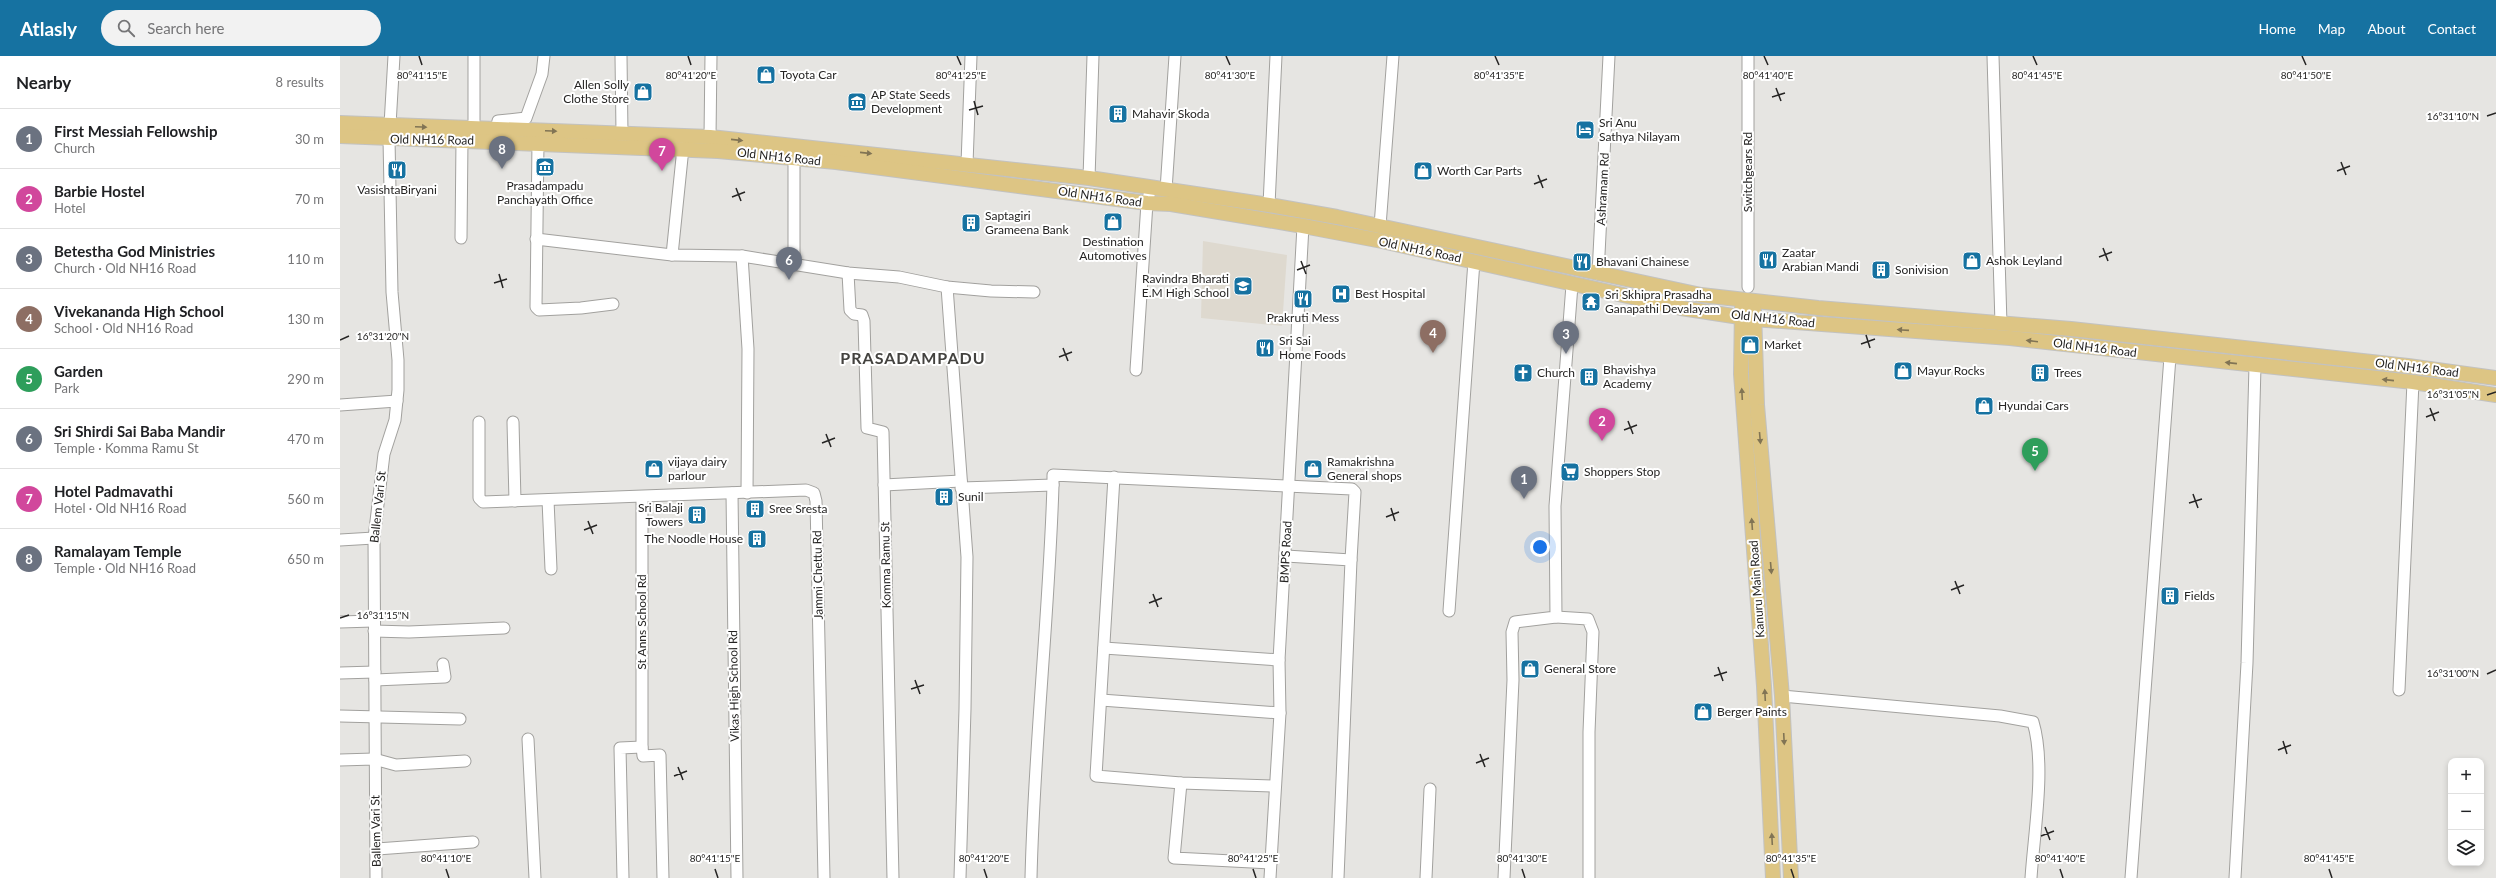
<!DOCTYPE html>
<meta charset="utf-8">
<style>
:root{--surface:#fff;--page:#f2f2f2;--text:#202124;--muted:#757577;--line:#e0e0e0;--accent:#1672a1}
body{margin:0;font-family:Lato,sans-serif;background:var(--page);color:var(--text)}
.controls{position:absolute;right:12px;bottom:12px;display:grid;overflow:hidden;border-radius:8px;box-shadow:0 2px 6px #0003}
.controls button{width:36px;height:36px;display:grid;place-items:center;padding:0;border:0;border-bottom:1px solid var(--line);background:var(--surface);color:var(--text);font:20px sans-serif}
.you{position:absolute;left:1200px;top:491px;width:14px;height:14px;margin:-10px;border:3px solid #fff;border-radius:50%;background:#1a73e8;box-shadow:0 0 0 6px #1a73e833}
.badge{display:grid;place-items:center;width:26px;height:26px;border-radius:50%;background:var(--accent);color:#fff;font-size:13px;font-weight:700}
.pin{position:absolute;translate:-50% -33px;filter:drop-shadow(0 1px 2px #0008)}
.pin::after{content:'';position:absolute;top:21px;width:14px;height:12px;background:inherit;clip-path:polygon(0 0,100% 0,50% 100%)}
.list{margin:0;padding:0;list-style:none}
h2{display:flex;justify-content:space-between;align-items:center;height:52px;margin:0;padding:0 16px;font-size:17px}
h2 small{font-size:13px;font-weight:400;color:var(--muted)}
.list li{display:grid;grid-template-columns:26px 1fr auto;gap:12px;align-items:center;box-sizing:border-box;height:60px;padding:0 16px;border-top:1px solid var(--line)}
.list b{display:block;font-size:15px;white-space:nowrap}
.list p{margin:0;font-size:13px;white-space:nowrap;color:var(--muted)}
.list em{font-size:13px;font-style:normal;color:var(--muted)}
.icon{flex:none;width:22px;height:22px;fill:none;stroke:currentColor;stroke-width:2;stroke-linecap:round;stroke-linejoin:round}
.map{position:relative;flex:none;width:2156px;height:822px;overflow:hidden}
header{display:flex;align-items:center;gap:24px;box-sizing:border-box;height:56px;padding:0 20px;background:var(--accent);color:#fff}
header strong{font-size:19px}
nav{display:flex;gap:22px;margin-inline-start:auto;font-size:14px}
.search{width:280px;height:36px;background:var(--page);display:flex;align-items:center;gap:10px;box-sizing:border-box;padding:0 14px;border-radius:22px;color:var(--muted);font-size:15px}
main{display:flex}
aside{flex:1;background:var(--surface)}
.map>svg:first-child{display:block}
.built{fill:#ded9cf}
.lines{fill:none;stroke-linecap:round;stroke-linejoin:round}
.minor-casing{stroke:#a2a19e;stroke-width:13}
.major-casing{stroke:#c2c2c1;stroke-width:16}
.minor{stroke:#fff;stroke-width:11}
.major{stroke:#ddc584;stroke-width:14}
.oneway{fill:#817454}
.ticks{fill:none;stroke:#252423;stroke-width:1.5}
.labels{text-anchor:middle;stroke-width:4;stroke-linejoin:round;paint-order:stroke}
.poi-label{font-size:12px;fill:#252423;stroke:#fff;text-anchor:start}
.street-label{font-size:12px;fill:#252423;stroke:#fff}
.district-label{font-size:16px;font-weight:bold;letter-spacing:1px;fill:#43423f;stroke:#fff}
.ticks-label{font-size:10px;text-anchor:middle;fill:#252423;stroke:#fff;stroke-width:4;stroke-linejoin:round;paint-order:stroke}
</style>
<header>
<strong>Atlasly</strong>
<div class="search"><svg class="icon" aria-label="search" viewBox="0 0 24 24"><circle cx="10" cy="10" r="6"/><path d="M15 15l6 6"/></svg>Search here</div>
<nav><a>Home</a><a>Map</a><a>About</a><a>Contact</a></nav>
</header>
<main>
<aside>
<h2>Nearby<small>8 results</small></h2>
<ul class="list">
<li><span class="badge" style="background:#6b7280">1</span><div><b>First Messiah Fellowship</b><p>Church</p></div><em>30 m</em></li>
<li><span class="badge" style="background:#d1479c">2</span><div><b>Barbie Hostel</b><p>Hotel</p></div><em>70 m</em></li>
<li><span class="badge" style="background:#6b7280">3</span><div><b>Betestha God Ministries</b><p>Church · Old NH16 Road</p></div><em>110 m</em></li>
<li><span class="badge" style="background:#8d6e63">4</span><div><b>Vivekananda High School</b><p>School · Old NH16 Road</p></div><em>130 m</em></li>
<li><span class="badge" style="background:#2e9e5b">5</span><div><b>Garden</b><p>Park</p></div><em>290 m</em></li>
<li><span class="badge" style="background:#6b7280">6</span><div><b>Sri Shirdi Sai Baba Mandir</b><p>Temple · Komma Ramu St</p></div><em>470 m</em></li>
<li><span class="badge" style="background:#d1479c">7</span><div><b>Hotel Padmavathi</b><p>Hotel · Old NH16 Road</p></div><em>560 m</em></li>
<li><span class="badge" style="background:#6b7280">8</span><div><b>Ramalayam Temple</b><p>Temple · Old NH16 Road</p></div><em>650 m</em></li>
</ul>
</aside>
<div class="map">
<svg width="2156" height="822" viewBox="0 0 2156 822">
<rect width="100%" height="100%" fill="#e6e5e2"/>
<path class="built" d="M863,185l84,14 -5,71 -81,-8z"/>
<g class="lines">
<defs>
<g id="minor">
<path d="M134,0v73"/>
<path d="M281,0l1,77"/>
<path d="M1408,0v231"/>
<path d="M1653,0l8,268"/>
<path d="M50,69l4,-69"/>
<path d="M156,73l2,-8 28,-3 16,-44 2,-18"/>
<path d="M370,81l1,-81"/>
<path d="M198,86l-2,165 3,3 42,-2 32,-4"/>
<path d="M454,102v106"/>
<path d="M627,108l4,-108"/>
<path d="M749,122l4,-122"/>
<path d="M826,134l9,-134"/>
<path d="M929,149l7,-149"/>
<path d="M1040,170l13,-170"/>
<path d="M121,182l1,-98"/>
<path d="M196,183l136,16 70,1 106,17 51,4 48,10 44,4 43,1"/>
<path d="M332,199l11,-107"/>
<path d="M402,200l6,93 -1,144"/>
<path d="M508,217l2,37 4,4 8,1 2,6 3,107 16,4 10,446"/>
<path d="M1258,218l11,-218"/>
<path d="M607,231l20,270 -2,152 -5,169"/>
<path d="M796,314l11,-167 4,-16"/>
<path d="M0,349l57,-4"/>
<path d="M139,366v76l4,4 323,-12 8,3 2,8 8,377"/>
<path d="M173,366l2,79"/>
<path d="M774,421l-18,299 85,7 94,3"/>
<path d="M544,429l77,-4"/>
<path d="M621,432l92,-3v-10l299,14 3,3 -4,68"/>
<path d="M392,437l5,385"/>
<path d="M302,441v250l1,9 17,-1 3,123"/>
<path d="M208,444l3,69"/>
<path d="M0,484l34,-2"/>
<path d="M946,500l65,4 -13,318"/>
<path d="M1109,555l25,-350"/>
<path d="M1216,561l32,2 5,13 -4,100v146"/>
<path d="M0,566l33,-1"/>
<path d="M34,575l35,1 95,-4"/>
<path d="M764,592l175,12"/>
<path d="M0,617l35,-1"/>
<path d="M35,624l70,-3 -2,-13"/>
<path d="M2059,634l14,-308"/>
<path d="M1442,640l218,20 33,6c13,43 1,110 -2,156"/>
<path d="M761,644l179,13"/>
<path d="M0,660l120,3"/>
<path d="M188,683l7,139"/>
<path d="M0,704l34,-1 22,6 69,-4"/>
<path d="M841,727l-7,75 97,5"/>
<path d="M37,793l96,-7"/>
<path d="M36,822l-2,-340 10,-84 11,-34 3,-30v-30l-6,-68 -3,-153"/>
<path d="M283,822l-3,-130 22,-1"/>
<path d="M691,822c3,-131 18,-262 22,-393"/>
<path d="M930,822l10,-165 -1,-53 24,-434"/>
<path d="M1086,822l4,-89"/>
<path d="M1164,822l9,-198 -1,-48 3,-10 41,-5 -1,-111 17,-221"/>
<path d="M1791,822l39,-521"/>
<path d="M1895,822l12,-215 8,-297"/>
</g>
<g id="major">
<path d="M0,67l370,14 379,41 180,27 68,12 364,78 117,13 253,21 337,37 88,12"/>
<path d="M0,80l378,15 118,11 311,41 24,1 132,22 79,15 299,67 72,11 257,19 403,44 83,13"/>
<path d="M1402,251l-1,67 23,312 9,192"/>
<path d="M1414,254l3,95 25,291 9,182"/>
</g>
</defs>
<use href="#minor" class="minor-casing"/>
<use href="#major" class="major-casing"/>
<use href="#minor" class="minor"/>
<use href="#major" class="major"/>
</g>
<defs><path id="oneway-solid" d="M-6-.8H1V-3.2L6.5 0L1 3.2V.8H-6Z"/></defs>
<g class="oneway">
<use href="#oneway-solid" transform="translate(81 71) rotate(3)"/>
<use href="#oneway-solid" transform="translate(211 75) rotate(2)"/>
<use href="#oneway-solid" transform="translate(397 84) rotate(6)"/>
<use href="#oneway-solid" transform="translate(526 97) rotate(6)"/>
<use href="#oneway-solid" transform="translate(1563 274) rotate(-176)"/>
<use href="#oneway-solid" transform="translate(1692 285) rotate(-173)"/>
<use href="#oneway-solid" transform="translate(1891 307) rotate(-174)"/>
<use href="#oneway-solid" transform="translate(2048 324) rotate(-174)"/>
<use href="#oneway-solid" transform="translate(1402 338) rotate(-93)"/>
<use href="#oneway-solid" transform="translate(1420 382) rotate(85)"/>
<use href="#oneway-solid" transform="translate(1412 468) rotate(-94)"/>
<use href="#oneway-solid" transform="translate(1431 512) rotate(85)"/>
<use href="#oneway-solid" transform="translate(1425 639) rotate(-93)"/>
<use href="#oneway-solid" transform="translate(1444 683) rotate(87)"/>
<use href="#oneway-solid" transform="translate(1432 783) rotate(-93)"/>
</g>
<path class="ticks" d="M79,0l3,9M348,0l3,9M617,0l4,9M886,0l4,9M1155,0l4,9M1424,0l4,9M1693,0l4,9M1962,0l4,9M1436,32l5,13M1432,41l13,-4M634,45l4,14M629,54l14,-4M2147,60l9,-3M2001,106l5,13M1997,115l13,-5M1198,119l5,13M1194,128l13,-5M396,132l5,13M392,141l13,-5M1763,192l5,13M1759,201l13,-5M961,205l5,13M957,214l13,-5M159,218l4,14M154,227l13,-4M1526,279l4,13M0,284l9,-4M1521,288l14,-5M723,292l5,13M719,301l13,-5M2147,339l9,-3M2090,352l5,13M2086,361l13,-5M1288,365l5,13M1284,374l13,-5M486,378l5,13M482,387l13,-5M1853,438l5,14M1849,447l13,-4M1051,452l4,13M1046,461l13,-5M248,465l5,13M244,474l13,-5M1615,525l5,13M1611,534l13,-5M813,538l5,13M809,547l13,-5M0,562l9,-3M1378,611l5,14M2147,618l9,-4M1374,620l13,-4M575,624l5,14M571,633l13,-4M1943,685l4,13M1938,694l13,-5M1140,698l5,13M1136,707l13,-5M338,711l5,13M334,720l13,-5M1705,771l5,13M1701,780l13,-5M106,813l3,9M375,813l3,9M644,813l3,9M913,813l3,9M1182,813l3,9M1451,813l3,9M1720,813l3,9M1989,813l3,9"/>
<defs>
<symbol id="shop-square" viewBox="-11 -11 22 22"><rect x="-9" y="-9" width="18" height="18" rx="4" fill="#1672a1" stroke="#fff"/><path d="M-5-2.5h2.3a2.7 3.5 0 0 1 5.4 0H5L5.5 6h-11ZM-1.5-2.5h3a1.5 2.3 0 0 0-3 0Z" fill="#fff"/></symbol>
<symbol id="museum-square" viewBox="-11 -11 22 22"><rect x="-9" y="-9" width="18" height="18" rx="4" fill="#1672a1" stroke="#fff"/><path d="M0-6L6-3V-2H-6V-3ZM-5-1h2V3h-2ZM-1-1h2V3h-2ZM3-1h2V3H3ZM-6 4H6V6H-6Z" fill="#fff"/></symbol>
<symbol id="building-square" viewBox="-11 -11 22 22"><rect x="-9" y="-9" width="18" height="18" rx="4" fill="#1672a1" stroke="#fff"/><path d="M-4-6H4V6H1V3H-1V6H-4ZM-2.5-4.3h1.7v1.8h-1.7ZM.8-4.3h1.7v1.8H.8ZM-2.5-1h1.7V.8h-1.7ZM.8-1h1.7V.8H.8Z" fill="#fff"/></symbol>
<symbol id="hotel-square" viewBox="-11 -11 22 22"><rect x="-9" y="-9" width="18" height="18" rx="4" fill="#1672a1" stroke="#fff"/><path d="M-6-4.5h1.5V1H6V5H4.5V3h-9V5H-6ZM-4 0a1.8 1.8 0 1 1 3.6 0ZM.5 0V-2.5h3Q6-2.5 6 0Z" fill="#fff"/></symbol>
<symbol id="restaurant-square" viewBox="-11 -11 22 22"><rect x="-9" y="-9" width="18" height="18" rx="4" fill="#1672a1" stroke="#fff"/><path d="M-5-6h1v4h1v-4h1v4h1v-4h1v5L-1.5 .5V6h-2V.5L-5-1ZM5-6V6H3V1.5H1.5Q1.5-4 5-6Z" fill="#fff"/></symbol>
<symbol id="school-square" viewBox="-11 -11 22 22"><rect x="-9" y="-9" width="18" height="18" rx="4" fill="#1672a1" stroke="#fff"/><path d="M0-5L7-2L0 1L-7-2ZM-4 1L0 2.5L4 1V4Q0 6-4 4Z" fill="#fff"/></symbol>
<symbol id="hospital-square" viewBox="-11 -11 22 22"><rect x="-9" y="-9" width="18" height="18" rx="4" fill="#1672a1" stroke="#fff"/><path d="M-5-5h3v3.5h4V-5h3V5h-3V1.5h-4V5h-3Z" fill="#fff"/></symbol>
<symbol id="temple-square" viewBox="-11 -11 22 22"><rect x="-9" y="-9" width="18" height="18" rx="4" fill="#1672a1" stroke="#fff"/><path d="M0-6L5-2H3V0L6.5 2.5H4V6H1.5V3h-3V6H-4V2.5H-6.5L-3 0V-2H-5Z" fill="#fff"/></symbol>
<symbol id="church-square" viewBox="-11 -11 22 22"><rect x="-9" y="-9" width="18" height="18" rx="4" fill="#1672a1" stroke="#fff"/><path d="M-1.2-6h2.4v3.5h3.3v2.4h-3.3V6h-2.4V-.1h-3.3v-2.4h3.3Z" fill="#fff"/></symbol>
<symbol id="supermarket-square" viewBox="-11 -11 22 22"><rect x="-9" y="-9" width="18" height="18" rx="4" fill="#1672a1" stroke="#fff"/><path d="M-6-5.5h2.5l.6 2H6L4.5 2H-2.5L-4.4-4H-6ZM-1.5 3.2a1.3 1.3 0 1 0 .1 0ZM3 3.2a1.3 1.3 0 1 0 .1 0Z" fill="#fff"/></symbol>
</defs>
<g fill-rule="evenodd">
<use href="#shop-square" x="415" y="8" width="22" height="22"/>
<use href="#shop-square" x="292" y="25" width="22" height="22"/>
<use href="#museum-square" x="506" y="35" width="22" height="22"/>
<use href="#building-square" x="767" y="47" width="22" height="22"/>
<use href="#hotel-square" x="1234" y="63" width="22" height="22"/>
<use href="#museum-square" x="194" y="100" width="22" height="22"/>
<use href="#restaurant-square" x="46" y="103" width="22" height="22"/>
<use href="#shop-square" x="1072" y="104" width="22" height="22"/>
<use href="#shop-square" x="762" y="155" width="22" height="22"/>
<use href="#building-square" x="620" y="156" width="22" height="22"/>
<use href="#restaurant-square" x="1417" y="193" width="22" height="22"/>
<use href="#shop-square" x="1621" y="194" width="22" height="22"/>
<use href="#restaurant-square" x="1231" y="195" width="22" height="22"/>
<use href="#building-square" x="1530" y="203" width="22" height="22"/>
<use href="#school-square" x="892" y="219" width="22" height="22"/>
<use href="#hospital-square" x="990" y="227" width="22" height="22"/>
<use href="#restaurant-square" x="952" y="232" width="22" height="22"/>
<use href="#temple-square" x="1240" y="235" width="22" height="22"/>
<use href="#shop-square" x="1399" y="278" width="22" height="22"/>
<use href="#restaurant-square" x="914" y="281" width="22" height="22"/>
<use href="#shop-square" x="1552" y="304" width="22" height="22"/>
<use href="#church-square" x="1172" y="306" width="22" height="22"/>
<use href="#building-square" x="1689" y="306" width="22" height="22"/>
<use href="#building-square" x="1238" y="310" width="22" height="22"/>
<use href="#shop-square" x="1633" y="339" width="22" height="22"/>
<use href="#shop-square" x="303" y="402" width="22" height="22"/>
<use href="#shop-square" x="962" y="402" width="22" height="22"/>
<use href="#supermarket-square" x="1219" y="405" width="22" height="22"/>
<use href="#building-square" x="593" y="430" width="22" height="22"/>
<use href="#building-square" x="404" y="442" width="22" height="22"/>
<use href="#building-square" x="346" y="448" width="22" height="22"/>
<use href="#building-square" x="406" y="472" width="22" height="22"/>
<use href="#building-square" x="1819" y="529" width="22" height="22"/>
<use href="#shop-square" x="1179" y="602" width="22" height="22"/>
<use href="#shop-square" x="1352" y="645" width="22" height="22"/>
</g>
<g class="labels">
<g class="poi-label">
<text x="440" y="23">Toyota Car</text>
<text x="289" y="33" text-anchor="end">Allen Solly<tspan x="289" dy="14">Clothe Store</tspan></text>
<text x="531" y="43">AP State Seeds<tspan x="531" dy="14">Development</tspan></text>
<text x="792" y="62">Mahavir Skoda</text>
<text x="1259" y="71">Sri Anu<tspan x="1259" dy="14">Sathya Nilayam</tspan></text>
<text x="1097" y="119">Worth Car Parts</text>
<text x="205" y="134" text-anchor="middle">Prasadampadu<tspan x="205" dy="14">Panchayath Office</tspan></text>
<text x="57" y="138" text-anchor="middle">VasishtaBiryani</text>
<text x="645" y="164">Saptagiri<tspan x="645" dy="14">Grameena Bank</tspan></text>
<text x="773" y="190" text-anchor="middle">Destination<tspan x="773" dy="14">Automotives</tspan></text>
<text x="1442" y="201">Zaatar<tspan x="1442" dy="14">Arabian Mandi</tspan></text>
<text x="1646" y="209">Ashok Leyland</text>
<text x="1256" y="210">Bhavani Chainese</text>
<text x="1555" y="218">Sonivision</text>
<text x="889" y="227" text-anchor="end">Ravindra Bharati<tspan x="889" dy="14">E.M High School</tspan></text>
<text x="1015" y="242">Best Hospital</text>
<text x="1265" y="243">Sri Skhipra Prasadha<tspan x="1265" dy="14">Ganapathi Devalayam</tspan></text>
<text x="963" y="266" text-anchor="middle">Prakruti Mess</text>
<text x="939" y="289">Sri Sai<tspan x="939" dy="14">Home Foods</tspan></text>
<text x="1424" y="293">Market</text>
<text x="1263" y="318">Bhavishya<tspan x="1263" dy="14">Academy</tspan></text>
<text x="1577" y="319">Mayur Rocks</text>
<text x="1197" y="321">Church</text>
<text x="1714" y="321">Trees</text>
<text x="1658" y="354">Hyundai Cars</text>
<text x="328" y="410">vijaya dairy<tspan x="328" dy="14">parlour</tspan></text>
<text x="987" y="410">Ramakrishna<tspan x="987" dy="14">General shops</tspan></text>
<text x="1244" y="420">Shoppers Stop</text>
<text x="618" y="445">Sunil</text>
<text x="343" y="456" text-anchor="end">Sri Balaji<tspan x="343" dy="14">Towers</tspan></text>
<text x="429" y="457">Sree Sresta</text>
<text x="403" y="487" text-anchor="end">The Noodle House</text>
<text x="1844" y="544">Fields</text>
<text x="1204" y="617">General Store</text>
<text x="1377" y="660">Berger Paints</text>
</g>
<g class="street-label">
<text transform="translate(92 84) rotate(1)" y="4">Old NH16 Road</text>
<text transform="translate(439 101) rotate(6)" y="4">Old NH16 Road</text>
<text transform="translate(1408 116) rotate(-90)" y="4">Switchgears Rd</text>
<text transform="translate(1263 133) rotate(-87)" y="4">Ashramam Rd</text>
<text transform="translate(760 141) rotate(8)" y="4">Old NH16 Road</text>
<text transform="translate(1080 194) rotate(12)" y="4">Old NH16 Road</text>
<text transform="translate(1433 263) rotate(6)" y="4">Old NH16 Road</text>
<text transform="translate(1755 292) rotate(7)" y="4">Old NH16 Road</text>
<text transform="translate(2077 312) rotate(7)" y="4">Old NH16 Road</text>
<text transform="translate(38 451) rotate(-84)" y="4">Ballem Vari St</text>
<text transform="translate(946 496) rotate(-87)" y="4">BMPS Road</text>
<text transform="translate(546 509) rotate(-91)" y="4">Komma Ramu St</text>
<text transform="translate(478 519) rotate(-91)" y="4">Jammi Chettu Rd</text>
<text transform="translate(1417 533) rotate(-94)" y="4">Kanuru Main Road</text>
<text transform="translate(302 566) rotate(-90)" y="4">St Anns School Rd</text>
<text transform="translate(394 630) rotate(-91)" y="4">Vikas High School Rd</text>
<text transform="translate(36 775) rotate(-91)" y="4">Ballem Vari St</text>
</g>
<g class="district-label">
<text x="573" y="308">PRASADAMPADU</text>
</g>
</g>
<g class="ticks-label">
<text x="621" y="23">80°41'25"E</text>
<text x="1159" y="23">80°41'35"E</text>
<text x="1428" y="23">80°41'40"E</text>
<text x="1697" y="23">80°41'45"E</text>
<text x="1966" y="23">80°41'50"E</text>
<text x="82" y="23">80°41'15"E</text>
<text x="351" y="23">80°41'20"E</text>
<text x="890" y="23">80°41'30"E</text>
<text x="2113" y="64">16°31'10"N</text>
<text x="43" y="284">16°31'20"N</text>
<text x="2113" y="342">16°31'05"N</text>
<text x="43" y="563">16°31'15"N</text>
<text x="2113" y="621">16°31'00"N</text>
<text x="106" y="806">80°41'10"E</text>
<text x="375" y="806">80°41'15"E</text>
<text x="644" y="806">80°41'20"E</text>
<text x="913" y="806">80°41'25"E</text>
<text x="1182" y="806">80°41'30"E</text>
<text x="1451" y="806">80°41'35"E</text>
<text x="1720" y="806">80°41'40"E</text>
<text x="1989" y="806">80°41'45"E</text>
</g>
</svg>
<div class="controls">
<button>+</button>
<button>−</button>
<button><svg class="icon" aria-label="layers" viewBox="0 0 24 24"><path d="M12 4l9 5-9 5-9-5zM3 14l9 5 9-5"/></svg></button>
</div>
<div class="you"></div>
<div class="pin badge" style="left:1184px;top:443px;background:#6b7280">1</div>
<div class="pin badge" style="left:1262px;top:385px;background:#d1479c">2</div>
<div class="pin badge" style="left:1226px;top:298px;background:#6b7280">3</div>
<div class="pin badge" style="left:1093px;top:297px;background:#8d6e63">4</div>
<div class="pin badge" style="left:1695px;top:415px;background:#2e9e5b">5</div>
<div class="pin badge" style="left:449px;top:224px;background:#6b7280">6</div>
<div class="pin badge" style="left:322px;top:115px;background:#d1479c">7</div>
<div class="pin badge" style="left:162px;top:113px;background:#6b7280">8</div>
</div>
</main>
